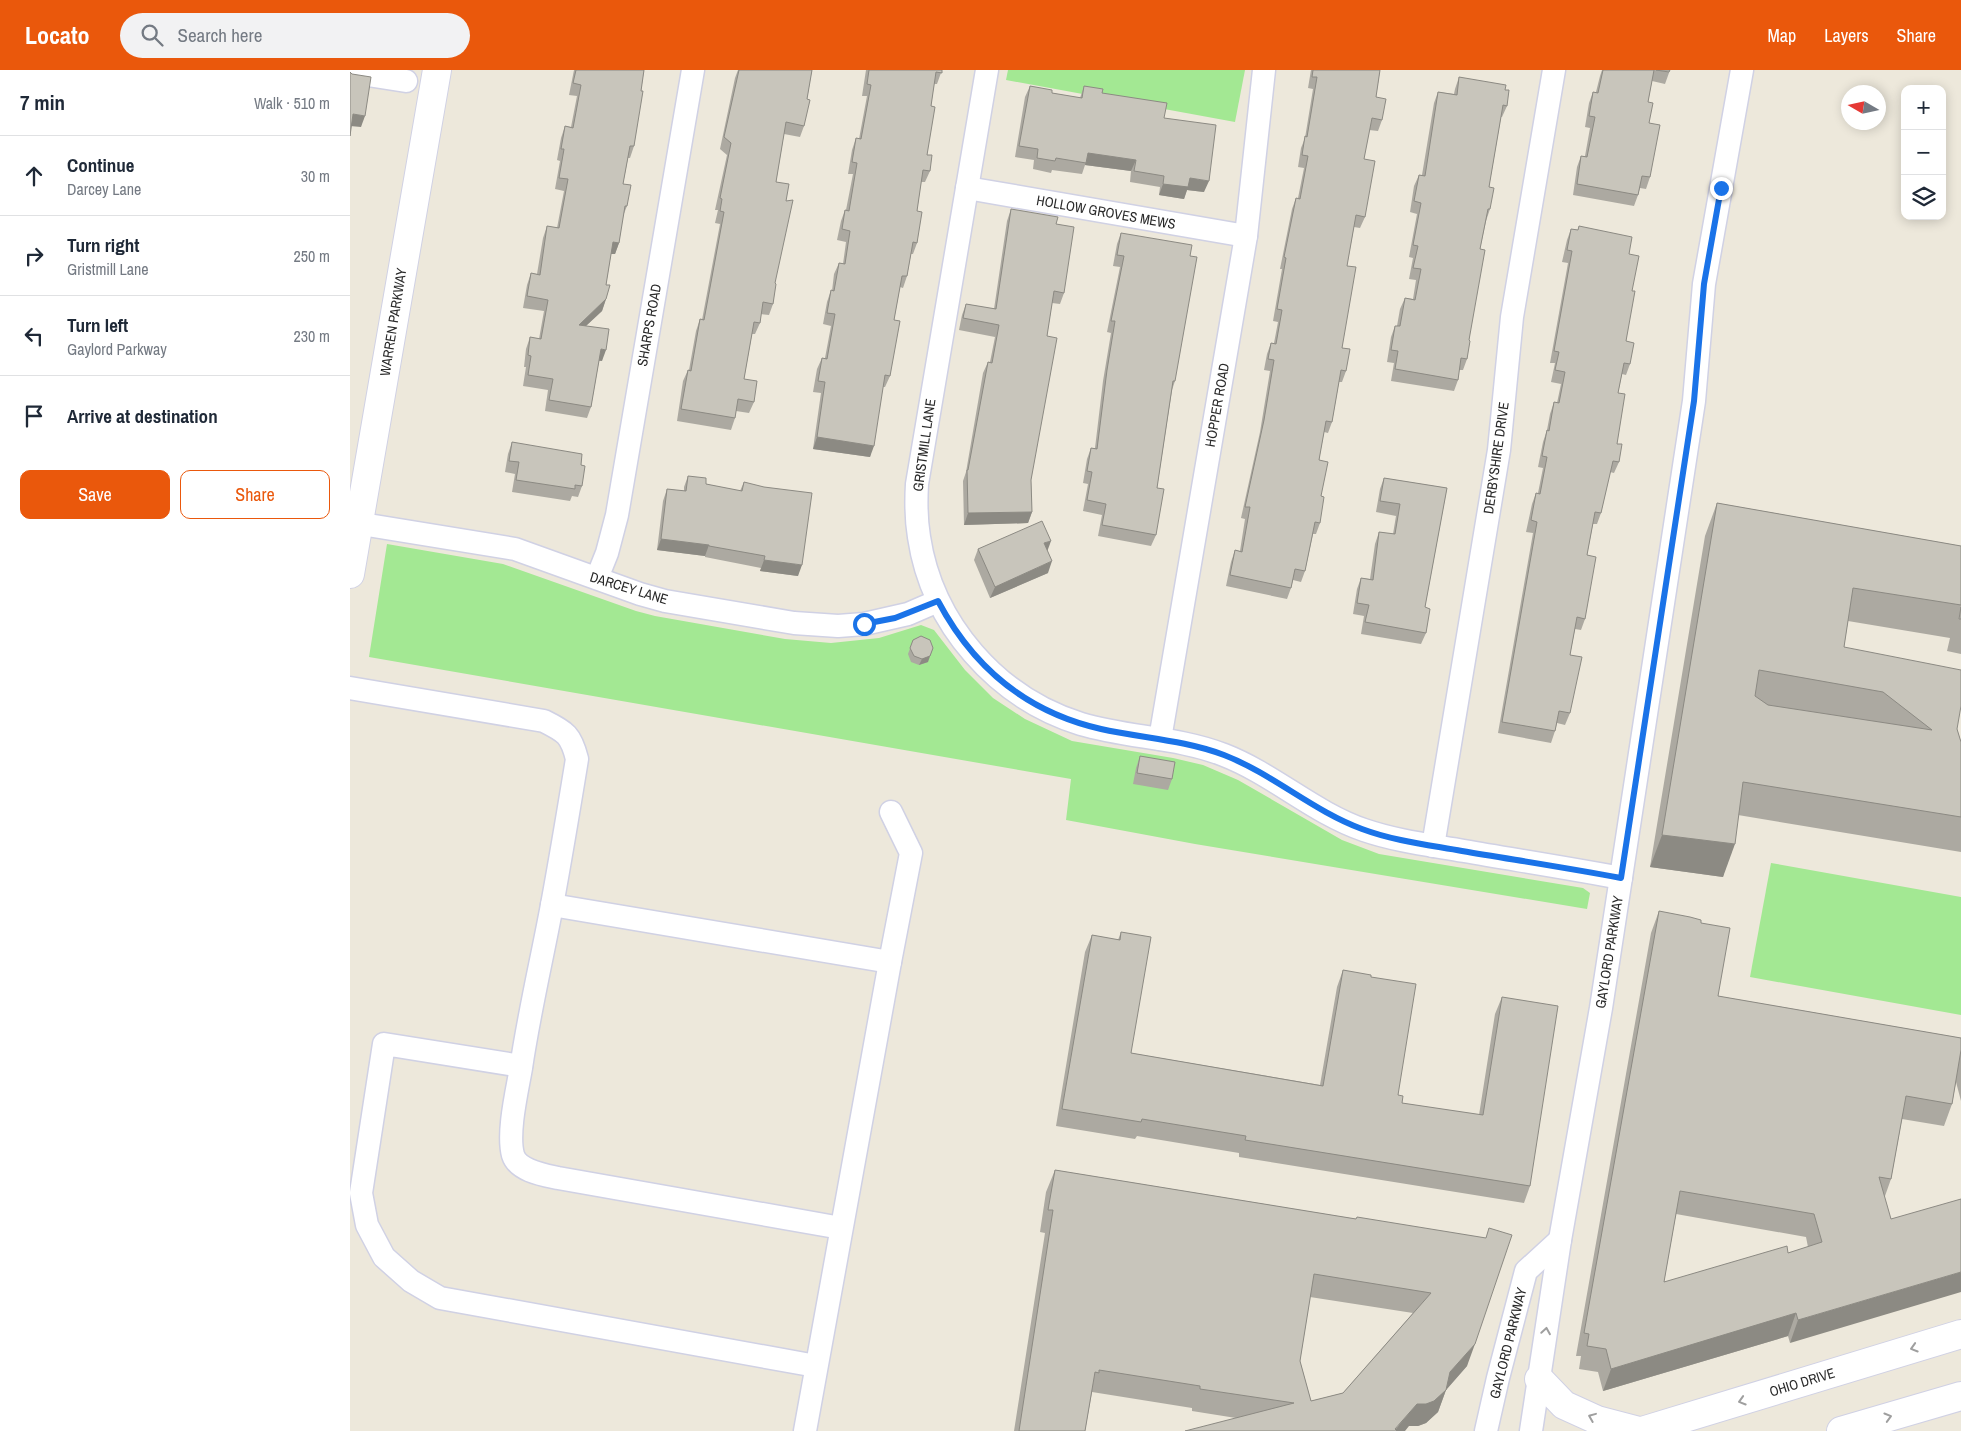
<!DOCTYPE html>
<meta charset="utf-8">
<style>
:root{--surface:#fff;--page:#f2f2f3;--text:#1f2937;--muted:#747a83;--line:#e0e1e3;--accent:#ea580c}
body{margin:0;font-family:"Archivo Narrow",sans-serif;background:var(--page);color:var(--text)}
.controls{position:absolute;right:15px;top:15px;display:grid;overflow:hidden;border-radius:10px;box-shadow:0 2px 12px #0003}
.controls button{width:45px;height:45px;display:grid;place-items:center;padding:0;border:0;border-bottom:1px solid var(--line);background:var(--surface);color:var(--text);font:25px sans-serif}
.compass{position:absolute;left:1491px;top:15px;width:45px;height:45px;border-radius:50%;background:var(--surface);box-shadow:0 2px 12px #0003;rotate:279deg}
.stop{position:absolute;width:15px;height:15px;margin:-11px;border:4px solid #1a73e8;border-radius:50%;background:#fff}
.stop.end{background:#1a73e8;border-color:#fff;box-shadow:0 1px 5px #0008}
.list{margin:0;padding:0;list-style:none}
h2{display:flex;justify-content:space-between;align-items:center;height:65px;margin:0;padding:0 20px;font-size:21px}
h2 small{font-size:16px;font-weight:400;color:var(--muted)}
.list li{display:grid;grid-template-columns:32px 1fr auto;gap:15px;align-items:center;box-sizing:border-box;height:80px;padding:0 20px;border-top:1px solid var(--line)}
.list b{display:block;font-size:19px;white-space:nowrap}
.list p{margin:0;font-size:16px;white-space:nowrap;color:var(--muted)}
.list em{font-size:16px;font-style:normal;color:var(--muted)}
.actions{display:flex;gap:10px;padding:15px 20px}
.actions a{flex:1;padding:11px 0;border:1px solid var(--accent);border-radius:10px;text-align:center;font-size:18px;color:var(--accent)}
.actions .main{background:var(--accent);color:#fff}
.icon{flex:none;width:28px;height:28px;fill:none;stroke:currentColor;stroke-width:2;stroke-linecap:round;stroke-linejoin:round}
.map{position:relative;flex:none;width:1611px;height:1361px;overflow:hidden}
header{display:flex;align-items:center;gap:30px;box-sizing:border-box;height:70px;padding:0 25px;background:var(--accent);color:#fff}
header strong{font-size:24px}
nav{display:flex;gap:28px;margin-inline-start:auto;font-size:18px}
.search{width:350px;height:45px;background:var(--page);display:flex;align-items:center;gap:12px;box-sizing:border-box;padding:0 18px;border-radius:28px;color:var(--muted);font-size:19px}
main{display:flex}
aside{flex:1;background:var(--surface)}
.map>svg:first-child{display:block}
.green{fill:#a3e893}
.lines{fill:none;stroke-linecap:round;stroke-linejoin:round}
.street-casing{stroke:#d0d1e4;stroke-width:25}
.secondary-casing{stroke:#d0d1e4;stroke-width:30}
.street{stroke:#fff;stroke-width:22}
.secondary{stroke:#fff;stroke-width:28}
.wall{fill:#aca9a1;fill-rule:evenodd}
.shaded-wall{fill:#8c8a83}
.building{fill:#c8c5bb;stroke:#8c8a83;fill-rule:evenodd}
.oneway{stroke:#9f9f9f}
.route{stroke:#1a73e8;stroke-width:6}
.labels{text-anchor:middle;stroke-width:4;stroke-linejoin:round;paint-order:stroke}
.street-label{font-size:14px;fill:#2a2a2a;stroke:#fff}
</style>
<header>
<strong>Locato</strong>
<div class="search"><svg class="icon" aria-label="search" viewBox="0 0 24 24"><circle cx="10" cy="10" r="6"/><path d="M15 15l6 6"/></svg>Search here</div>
<nav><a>Map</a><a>Layers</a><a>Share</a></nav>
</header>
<main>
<aside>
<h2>7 min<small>Walk · 510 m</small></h2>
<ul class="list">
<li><svg class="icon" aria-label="ahead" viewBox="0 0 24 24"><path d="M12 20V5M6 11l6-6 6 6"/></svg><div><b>Continue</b><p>Darcey Lane</p></div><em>30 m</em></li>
<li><svg class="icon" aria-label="right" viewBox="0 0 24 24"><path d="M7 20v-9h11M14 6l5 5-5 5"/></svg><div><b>Turn right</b><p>Gristmill Lane</p></div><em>250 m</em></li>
<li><svg class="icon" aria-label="left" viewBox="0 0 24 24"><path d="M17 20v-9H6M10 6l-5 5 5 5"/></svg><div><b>Turn left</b><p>Gaylord Parkway</p></div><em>230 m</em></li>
<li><svg class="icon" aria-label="arrive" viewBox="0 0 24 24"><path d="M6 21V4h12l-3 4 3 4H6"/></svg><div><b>Arrive at destination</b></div></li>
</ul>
<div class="actions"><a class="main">Save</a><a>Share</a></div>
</aside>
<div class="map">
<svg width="1611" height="1361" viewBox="0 0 1611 1361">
<rect width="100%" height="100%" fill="#ede8db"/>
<g class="green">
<path d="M658,0h237l-10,52 -229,-42z"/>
<path d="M37,474l116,20 133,47 19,5 130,23 46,4 48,-5 42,-13 13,5 31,40 28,28 32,21 47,22 101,17 30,7 35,15 104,60 37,14 204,34 7,5 -3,16 -392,-65 -129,-24 5,-41 -702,-122z"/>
<path d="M1421,793l190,34v118l-211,-38z"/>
</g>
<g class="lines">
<defs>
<g id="street">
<path d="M637,0l-70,414c-1,17 -1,35 2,53 13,87 78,161 162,187 47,14 97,13 143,31 49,19 90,58 140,75 32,11 66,15 100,21 52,9 104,17 157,27"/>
<path d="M0,2l56,9"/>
<path d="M617,118l279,48"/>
<path d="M0,452l165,27 125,45 25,7 129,22 44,3 26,-2 44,-10 30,-13"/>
<path d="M247,508l10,-25 10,-38 76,-445"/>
<path d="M0,618l194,33c22,11 27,14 33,38 -8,49 -16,97 -25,146 -10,54 -23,108 -31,163 -4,23 -14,65 -8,87 5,16 31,20 45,23l283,50"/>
<path d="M810,669l86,-503 18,-166"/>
<path d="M1083,776l66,-396 13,-133 42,-247"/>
<path d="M202,835l338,57"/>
<path d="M171,996l-137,-22 -23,149 6,32 17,32 27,24 29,17 376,68"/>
<path d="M455,1361l85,-469 21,-109 -20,-41"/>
<path d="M1136,1361l12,-53 28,-107 34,-31"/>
<path d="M1181,1361l29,-191 41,-232 93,-607 10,-117 38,-214"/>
</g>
<g id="secondary">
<path d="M0,504l87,-504"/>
<path d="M1189,1309l25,26 33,15 42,11"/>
<path d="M1292,1361l319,-97"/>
<path d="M1491,1361l120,-35"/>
</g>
</defs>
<use href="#street" class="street-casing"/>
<use href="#secondary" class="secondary-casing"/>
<use href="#street" class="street"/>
<use href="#secondary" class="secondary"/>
</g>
<g class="wall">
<path d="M224,0h70l-3,21 -7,55 -4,12h-2l-5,26 4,22 -4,10 -4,27 -4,11h-4l-5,31v14l-4,12 -16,15 16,35h-3l-8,46 -4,11 -42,-7 3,-21 -25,-4 3,-19h-2l2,-18 4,-12 9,2 5,-28 -21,-3 4,-23 4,-12 6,1 6,-36 4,-12 10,2 7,-37 -9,-2 5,-28 -3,-1 4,-22 4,-12 6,1 6,-31 -8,-1z"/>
<path d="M388,0h74l-5,29 -3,27 -4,11 -16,-3 -8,48 10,19 -11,82 -2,21 -4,11 -8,-1 -1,9 -5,11h-3l-8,45 10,23 -5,11 -13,-2 -1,7 -4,12 -54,-9 6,-40 5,-11h1l7,-39 4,-12 2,1 18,-96 -5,-1 3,-13h-3l12,-55 -7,-6 15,-71z"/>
<path d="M516,0h76l-5,14h-3l-3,22 -4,49 3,16 -5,11h-4l-4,29v32l-4,11h-2l-4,22 -4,12 -3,-1 -6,33 -4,56 -5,11h-2l-13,70 -57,-8 8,-56 -8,-1 4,-23 5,-11h3l6,-32 -8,-2 4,-22 4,-12 1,1 2,-17 5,-11 4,1 3,-22 -9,-2 4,-19 4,-11h1l7,-36h-5l4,-24 4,-12 3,1 8,-43h-5z"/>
<path d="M961,0h69l-4,27 6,23 -4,11 -9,-1 -5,29 1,58 -5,11 -6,-1 -7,39 -5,82 4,23 -4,11h-3l-7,40 -4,11 -4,-1 -5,28 2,36 -1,27 -4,11h-3l-8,37 -4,11 -8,-2 -2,8 -4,11 -61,-13 5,-24 4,-12 5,1 5,-32 -4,-1 19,-86 10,-61 -6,-1 3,-16 4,-11h3l4,-21 -5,-1 9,-52h-2l12,-60 4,-11h2l6,-30 -6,-1 3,-19 4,-10 8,-49 -5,-1z"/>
<path d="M1252,0h68l-5,14 -13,-3 -4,21 1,21 1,54 -4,12 -6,-1 -2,7 -4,11 -61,-11 4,-28 4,-11h4l5,-28 -5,-1 4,-24 4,-11h3l4,-16z"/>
<path d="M1109,7l46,13 2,16 -5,11h-1l-12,70 1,22 -4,12 -6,28 -11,91 -2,19 -4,11h-4l-1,10 -4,11 -63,-10 3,-18 -7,-1 4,-25 4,-11h2l3,-17 5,-11 8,1 3,-19 -7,-1 4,-21 -4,-1 8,-43 -7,-2 4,-26 5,-11h3l12,-72 4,-11 16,2 1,-5z"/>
<path d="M680,16l22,7 28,5 4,-12 80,32 40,74 -17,-2 -3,9 -25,-4 1,-8 -30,-5 1,-11 -46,-6 -3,9 -30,-4 -1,3 -18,-4 1,-9 -19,-3 10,-60z"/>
<path d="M661,139l45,15 8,69 -4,11 -8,-1 -5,33 -16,144 1,32 -4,11 -64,2 -1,-44 3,-9 17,-99 5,-11h2l5,-25 -36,-7 3,-15 4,-11 28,5 13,-88z"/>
<path d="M1229,156l50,28 3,37 -6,50 4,23 -4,11 -4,-1 -4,19 -1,51 2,18 -5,11 -4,-1 -9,41 -4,11h-4l-6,31 -2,64 -4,11 -6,-1 -5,26v58l-5,12 -8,-2 -2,8 -4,12 -53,-10 35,-200 -7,-1 6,-28 4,-11h2l5,-25 -5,-1 5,-25 4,-12 3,-16 4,-12 3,1 4,-19 -10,-2 4,-19h-5l18,-100 -6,-1 5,-22 4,-11 7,1z"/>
<path d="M771,163l54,148 -3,9 -15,98 -1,47 -5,11 -53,-10 4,-21 -19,-4 5,-27 -5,-1 4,-24 4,-11h4l8,-67 8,-48 -4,-1 13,-65 -7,-1 4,-22z"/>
<path d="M162,372l69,23 1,21 -4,11 -6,-1 -2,5 -58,-9 3,-18 -10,-2 3,-18z"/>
<path d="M338,406l18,8 34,7 4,-9 54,94 -38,-5 1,-3 -56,-11v-1l-48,-6 6,-49 4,-12 17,2v-4z"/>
<path d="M1034,408l63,10 -22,119 1,26 -5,11 -60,-10 3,-18 -11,-2 4,-25 4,-11 9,1 5,-35 4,-12 14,2 3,-18 -20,-4 4,-23z"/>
<path d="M1367,433l244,43v108l-14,-3 3,-13 -102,-17 -4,26 113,82 4,13v110l-223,-37 -15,62 -73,-10 55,-331z"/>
<path d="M628,479l70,24 -58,25 -16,-38z"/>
<path d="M563,570l15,22 -9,3 -8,-3 -3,-8z"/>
<path d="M790,686l32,23 -4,11 -35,-6 3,-16z"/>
<path d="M1309,841l42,12 17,73 243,42v63l-5,-19 -4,22 -8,22 -42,-7 -11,60 -6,17 -95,147 -2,-7 -185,55 -5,-19 -19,-3 2,-13h-5l75,-423zM1326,1144l130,23 2,10 -20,6 -124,29z"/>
<path d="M771,862l10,121 189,32 17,-98 6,-17 28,7 27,118 4,8 77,12 16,-101 7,-17 28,189 -6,17 -285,-46v-4l-102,-17 -2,3 -79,-13 29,-174 7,-17 26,5z"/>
<path d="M705,1100l301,49 129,19 -18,128 -21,24 -8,22 -12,11 -8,3h-9l-173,-8 -44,-7v-3l-100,-16 -7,39h-71l31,-198 -5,-1 6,-40zM960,1227l103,16 -70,80 -32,8 -11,-40z"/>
</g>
<g class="shaded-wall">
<path d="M3,44l12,2 -4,11 -11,-1z"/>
<path d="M738,83l48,7 -5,11 -46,-6z"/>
<path d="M840,108l19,3 -5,11 -17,-2 -3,9 -25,-4 4,-11z"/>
<path d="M263,172l6,1 -4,11h-6z"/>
<path d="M256,229l-4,12 -27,25 4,-11z"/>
<path d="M251,279l5,1 -4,11 -5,-1z"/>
<path d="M467,367l57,9 -4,11 -57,-8z"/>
<path d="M682,442l-4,11 -64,2 4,-12z"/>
<path d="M311,469l48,6 -4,11 -48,-6z"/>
<path d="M701,471l-4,11 -3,-9z"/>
<path d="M414,490l38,5 -4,11 -38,-5z"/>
<path d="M702,491l-4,12 -58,25 5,-11z"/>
<path d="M583,578l-5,14 -9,3 3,-6z"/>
<path d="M1312,765l73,9 -12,33 -73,-10z"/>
<path d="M1611,1202v20l-171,51 8,-23z"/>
<path d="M1446,1243l-8,23 -185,55 8,-22z"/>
<path d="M1125,1274l-8,22 -21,24 -8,22 -12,11 -8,3h-9l-4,5h-11l23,-27 33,-32z"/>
</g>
<g class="building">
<path d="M226,0h68l-3,21h2l-9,55h-4l-7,38 8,1 -4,21h-2l-6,37 -6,-1 -7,43h4l-4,14 -27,26 30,4 -3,21 -5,-1 -10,58 -42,-7 4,-21 -25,-4 3,-19 -3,-1 2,-18 11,2 7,-39 -21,-4 4,-23 9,2 7,-49 12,2 9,-49 -9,-1 5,-29h-3l4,-23 8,2 8,-43 -8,-2z"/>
<path d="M389,0h73l-5,29 3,1 -6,26 -18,-4 -10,60 13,2 -3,17 7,-1 -18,83 1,1 -3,20 -10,-2 -3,21 -6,-1 -10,57 13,2 -3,21 -16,-3 -3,19 -54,-9 7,-39 3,1 9,-52 4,1 20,-108 -4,-1 2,-12 -2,-1 11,-55 -7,-6z"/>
<path d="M519,0h73v3l-6,-1 -5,34 4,1 -8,48h5l-2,16 -7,-1 -6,41 5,1 -5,31 -4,-1 -6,34h-5l-8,44 6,1 -10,55 -5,-1 -11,71 -57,-9 8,-55 -7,-1 4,-23 5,1 8,-45 -8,-1 4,-23 3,1 5,-28 6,1 5,-33 -8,-2 3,-19 4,1 8,-48 -5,-1 4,-24 5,1 10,-54 -4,-1z"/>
<path d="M963,0h67l-4,27 10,2 -4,21 -10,-2 -8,41 11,2 -10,56 -9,-2 -9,51 9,1 -14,81 8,1 -4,22 -5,-1 -9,52 -6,-1 -7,39 9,2 -7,34 3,1 -4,26 -5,-1 -10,49 -10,-2 -4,19 -61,-13 5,-25 7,2 8,-45h-5l19,-87 10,-60 -6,-1 3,-16 5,1 6,-34 -5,-1 9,-51 -2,-1 12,-59 4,1 8,-43 -6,-1 3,-19 2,1 10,-60h-5z"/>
<path d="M1253,0h51l-6,32 5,1 -4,20 11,2 -10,52 -8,-1 -4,19 -61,-11 4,-28 6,1 8,-40 -6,-1 4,-24 5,1z"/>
<path d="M1306,0h14l-1,2z"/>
<path d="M0,2l2,2 19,3 -6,39 -12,-2 -3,22z"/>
<path d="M1109,7l47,8 -1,5h4l-2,16 -4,-1 -14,82 5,1 -4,21h-2l-8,40 5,1 -16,90 1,1 -3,18 -6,-1 -3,22 -63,-11 3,-18 -7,-1 4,-24h5l5,-28 10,2 6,-31 -8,-1 5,-22 -5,-1 8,-42 -7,-2 5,-26 6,1 13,-84 19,3z"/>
<path d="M680,16l22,4v3l30,5 2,-12 19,3 -1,4 65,10 -3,15 52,7 -7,56 -19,-3 -2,9 -25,-3 1,-8 -30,-5 2,-11 -48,-7 -2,10 -30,-5 -1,3 -18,-3 1,-9 -19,-3z"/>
<path d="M661,139l47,8 -2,7 18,3 -10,66 -10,-2 -7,45 10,2 -26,142 1,32 -64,1 -1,-43h1l20,-108 4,1 7,-38 -36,-7 3,-14 30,5z"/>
<path d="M1229,156l53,11 -3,17 10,2 -7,35h3l-9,50 8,2 -4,21 -6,-1 -6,30 7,1 -8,50h5l-3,18 -6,-1 -12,52 -6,-1 -8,43 9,2 -11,62 -8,-2 -7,38 12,2 -12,56 -11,-2 -4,20 -53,-9 35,-200 -6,-2 5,-27 4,1 7,-37 -5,-1 5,-26 2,1 5,-29 5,1 6,-31 -10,-2 4,-18 -5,-1 18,-100 -5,-1 4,-21 7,1z"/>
<path d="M771,163l71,12 -2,11 7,1 -22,124h-2l-16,107 7,1 -8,46 -54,-10 4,-21 -19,-4 5,-28 -5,-1 4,-23 6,1 10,-79 8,-49h-4l13,-65 -7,-1z"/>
<path d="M162,372l70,12 -1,11 4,1 -3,20 -7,-1v4l-59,-9 3,-18 -10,-1z"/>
<path d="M338,406l18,2v6l36,7 2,-9 20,5 48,6 -10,72 -38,-5 1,-4 -56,-10v-1l-48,-6 6,-50 19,2z"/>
<path d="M1034,408l63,10 -22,119 5,2 -4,24 -61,-11 4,-17 -12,-2 4,-25 12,2 6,-48 16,2 5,-30 -20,-3z"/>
<path d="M1367,433l244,43v59l-108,-17 -9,59 117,23v36l-4,23 4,13v75l-218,-35 -8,62 -73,-9zM1409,600l124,22 49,38 -164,-25 -13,-9z"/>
<path d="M692,451l9,20 -7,2 8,18 -57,26 -17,-38z"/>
<path d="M1611,537v12h-2z"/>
<path d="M571,566l9,4 3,8 -3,8 -8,3 -8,-3 -4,-8 3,-8z"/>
<path d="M790,686l35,6 -3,17 -35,-6z"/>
<path d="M1309,841l31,6 11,3v3l29,5 -12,68 243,42v12l-9,54 -46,-8 -15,83 -12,-2 12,42 70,-20v73l-163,48 -2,-7 -185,56 -5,-20 -19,-3 2,-12 -5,-1zM1330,1121l134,23 8,28 -34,11 -1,-7 -123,36z"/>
<path d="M771,862l30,5 -20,116 192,33 20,-116 28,5v2l45,7 -18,111 5,1 -1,7 81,12 19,-118 56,9 -28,180 -285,-46 1,-4 -104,-17 -1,3 -79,-13 30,-174 28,5z"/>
<path d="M705,1100l301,49 1,-2 129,21 3,-10 23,7 -37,109 -25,28 -4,18 -12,11 -8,3h-9l-22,25 2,2h-212l109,-28 -94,-14v-3l-101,-16v3l-4,-1 -10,59h-66l34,-221h-5zM964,1204l117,19 -88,100 -32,8 -11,-40z"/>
</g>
<defs><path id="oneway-chevron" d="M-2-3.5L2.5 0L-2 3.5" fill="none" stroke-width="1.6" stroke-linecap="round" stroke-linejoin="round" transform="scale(1.25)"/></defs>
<g class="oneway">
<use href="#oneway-chevron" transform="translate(1196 1261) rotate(-81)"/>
<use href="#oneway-chevron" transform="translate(1564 1278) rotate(163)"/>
<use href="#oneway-chevron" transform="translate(1392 1331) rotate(163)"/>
<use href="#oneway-chevron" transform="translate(1242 1347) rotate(-158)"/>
<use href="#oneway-chevron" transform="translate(1538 1347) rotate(-16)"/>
</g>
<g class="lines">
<path class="route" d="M514,554l31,-6 43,-17c35,66 88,111 163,128 41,9 83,11 123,26 49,19 89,56 138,74 32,12 67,16 100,22 53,9 106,17 159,27l73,-477 10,-117 17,-96"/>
</g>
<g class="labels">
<g class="street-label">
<text transform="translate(756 142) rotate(10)" y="5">HOLLOW GROVES MEWS</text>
<text transform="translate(43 252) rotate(-81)" y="5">WARREN PARKWAY</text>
<text transform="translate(299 255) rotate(-80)" y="5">SHARPS ROAD</text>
<text transform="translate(867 335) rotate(-80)" y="5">HOPPER ROAD</text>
<text transform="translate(574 375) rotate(-82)" y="5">GRISTMILL LANE</text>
<text transform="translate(1146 388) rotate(-82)" y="5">DERBYSHIRE DRIVE</text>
<text transform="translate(279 518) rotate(17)" y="5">DARCEY LANE</text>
<text transform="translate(1259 882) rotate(-81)" y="5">GAYLORD PARKWAY</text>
<text transform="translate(1158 1273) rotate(-76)" y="5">GAYLORD PARKWAY</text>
<text transform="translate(1452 1312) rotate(-17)" y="5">OHIO DRIVE</text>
</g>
</g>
</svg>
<div class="controls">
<button>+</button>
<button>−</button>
<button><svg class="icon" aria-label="layers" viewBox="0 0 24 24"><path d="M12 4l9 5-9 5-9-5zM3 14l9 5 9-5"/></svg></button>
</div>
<svg class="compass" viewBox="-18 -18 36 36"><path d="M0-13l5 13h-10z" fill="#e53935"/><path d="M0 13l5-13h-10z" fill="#747a83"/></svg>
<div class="stop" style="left:514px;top:554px"></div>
<div class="stop end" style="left:1371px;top:118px"></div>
</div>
</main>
